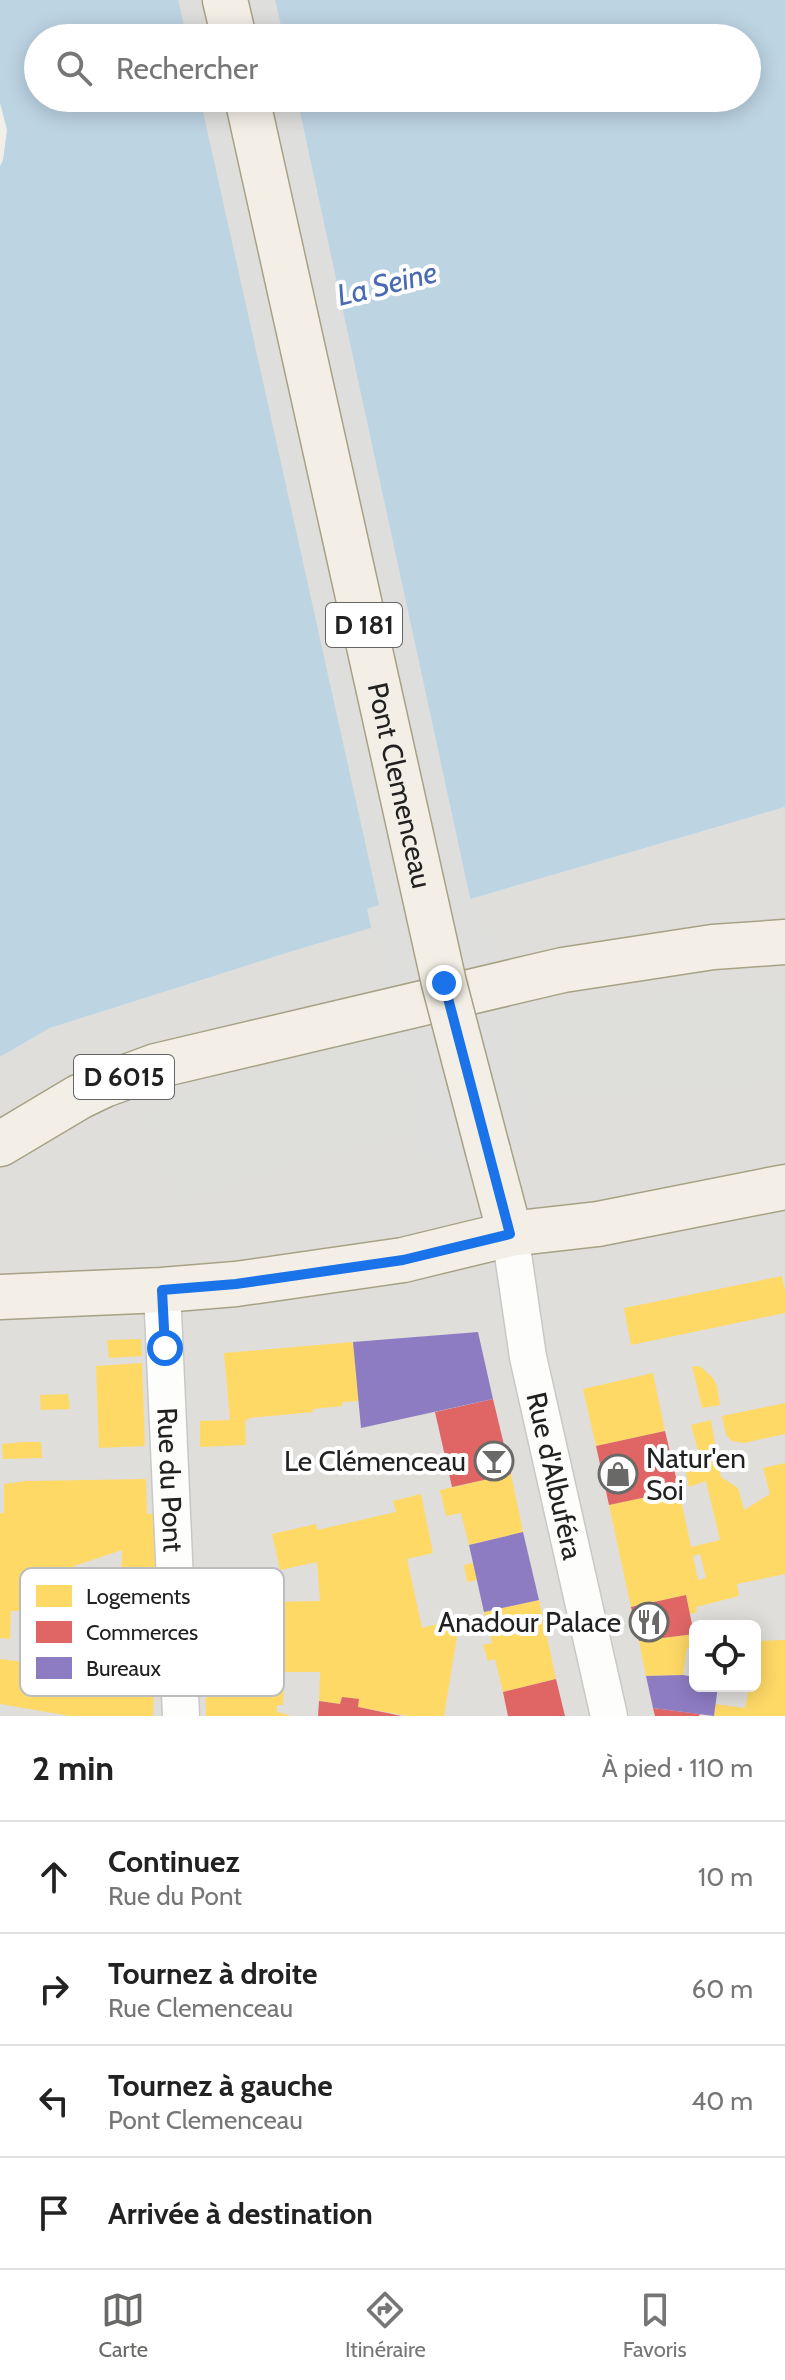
<!DOCTYPE html>
<html lang="fr">
<meta charset="utf-8">
<style>
:root{--surface:#fff;--page:#f6f6f6;--text:#222;--muted:#767676;--line:#e0e0e0;--accent:#696967}
body{margin:0;font-family:Cabin,sans-serif;background:var(--page);color:var(--text)}
.controls{position:absolute;right:24px;bottom:24px;display:grid;overflow:hidden;border-radius:12px;box-shadow:0 4px 20px #0003}
.controls button{width:72px;height:72px;display:grid;place-items:center;padding:0;border:0;border-bottom:2px solid var(--line);background:var(--surface);color:var(--text);font:40px sans-serif}
.stop{position:absolute;width:24px;height:24px;margin:-18px;border:6px solid #1a73e8;border-radius:50%;background:#fff}
.stop.end{background:#1a73e8;border-color:#fff;box-shadow:0 2px 8px #0008}
.list{margin:0;padding:0;list-style:none}
h2{display:flex;justify-content:space-between;align-items:center;height:104px;margin:0;padding:0 32px;font-size:34px}
h2 small{font-size:26px;font-weight:400;color:var(--muted)}
.list li{display:grid;grid-template-columns:52px 1fr auto;gap:24px;align-items:center;box-sizing:border-box;height:112px;padding:0 32px;border-top:2px solid var(--line)}
.list b{display:block;font-size:30px;white-space:nowrap}
.list p{margin:0;font-size:26px;white-space:nowrap;color:var(--muted)}
.list em{font-size:26px;font-style:normal;color:var(--muted)}
.icon{flex:none;width:44px;height:44px;fill:none;stroke:currentColor;stroke-width:2;stroke-linecap:round;stroke-linejoin:round}
.map{position:relative;flex:none;width:785px;height:1716px;overflow:hidden}
.search{position:absolute;background:var(--surface);box-shadow:0 4px 20px #0003;left:24px;right:24px;top:24px;height:88px;display:flex;align-items:center;gap:20px;box-sizing:border-box;padding:0 28px;border-radius:44px;color:var(--muted);font-size:30px}
.sheet{height:552px;background:var(--surface)}
nav{display:flex;justify-content:space-around;align-items:center;box-sizing:border-box;height:112px;border-top:2px solid var(--line);background:var(--surface);font-size:22px;color:var(--muted)}
nav a{display:grid;justify-items:center;gap:4px}
nav .on{color:var(--accent)}
.map>svg:first-child{display:block}
.residential{fill:#dfdedb;fill-rule:evenodd}
.parking{fill:#dededb}
.water{fill:#bdd4e3;fill-rule:evenodd}
.pier{fill:#dededc}
.homes{fill:#ffd966;fill-rule:evenodd}
.shops{fill:#e06666}
.offices{fill:#8e7cc3}
.lines{fill:none;stroke-linecap:round;stroke-linejoin:round}
.minor-casing{stroke:#c8c8c6;stroke-width:39}
.primary-casing{stroke:#a7a285;stroke-width:47}
.minor{stroke:#fdfdfc;stroke-width:36}
.primary{stroke:#f3efe6;stroke-width:44}
.primary-bridge-casing{stroke:#a7a285;stroke-width:47;stroke-linecap:butt}
.primary-bridge{stroke:#f3efe6;stroke-width:44}
.route{stroke:#1a73e8;stroke-width:10}
.labels{text-anchor:middle;stroke-width:8;stroke-linejoin:round;paint-order:stroke}
.shield{fill:#fff;stroke:#646464;stroke-width:2}
.shield-label{font-size:26px;font-weight:bold;fill:#212121}
.street-label{font-size:28px;fill:#212121;stroke:#fff}
.poi-label{font-size:28px;fill:#212121;stroke:#fff;text-anchor:end}
.water-label{font-size:30px;font-style:italic;fill:#4a6bb4;stroke:#fff}
.key{fill:#fff;stroke:#bcbcbc;stroke-width:2}
.key-label{font-size:22px;fill:#212121}
</style>
<div class="map">
<svg width="785" height="1716" viewBox="0 0 785 1716">
<rect width="100%" height="100%" fill="#f0efea"/>
<path class="residential" d="M785,807v909h-785v-659l50,-29 246,-78zM695,1626h60v60h-60z"/>
<path class="parking" d="M785,989v93l-236,18 -137,33 -133,36 -104,34 -28,-88 18,-16 76,-21 46,-19 226,-56z"/>
<path class="water" d="M0,0h785v807l-489,143 -246,78 -50,29v-891l3,-6 4,-30 -7,-27zM38,38h709v60h-709z"/>
<g class="pier">
<path d="M178,0h97l9,38h-97z"/>
<path d="M200,98h97l174,804 12,-2 51,241 -110,24 -57,-256 12,-4z"/>
</g>
<g class="homes">
<path d="M782,1276l3,15v22l-154,32 -7,-37z"/>
<path d="M141,1339l1,17 -33,2 -2,-18z"/>
<path d="M353,1342l6,59 -16,1 -1,4 -29,3v3l-63,6 -5,3 1,24 -46,2v-26l30,-1 -6,-67z"/>
<path d="M142,1363l3,83 -46,2 -3,-82z"/>
<path d="M692,1366l9,1 12,11 4,8 3,19 -18,3z"/>
<path d="M653,1373l12,58 -69,15 -13,-57z"/>
<path d="M68,1394l2,15 -29,1 -1,-15z"/>
<path d="M785,1403v31l-41,9 -12,-2 -6,-6 -4,-19z"/>
<path d="M711,1420l5,30 -17,4 -8,-29z"/>
<path d="M23,1442h18l1,16 -39,1 -1,-15z"/>
<path d="M718,1458l3,19 17,11 6,22 26,-16 -7,-26 22,-5v111l-48,10 2,12 -43,11 1,5 -7,2 -4,-19 -55,12 -22,-102 70,-15 12,57 29,-7 -14,-59 -17,6 -4,-20zM700,1554l6,24 -8,2 -5,-24z"/>
<path d="M511,1474l12,58 -54,13 -8,-32 -15,3 -6,-26z"/>
<path d="M146,1479l1,35h9l-1,80 -34,-3 1,-41 -48,16 -2,14 7,1 -11,90 86,11 -1,34h-83l-70,-12v-45l25,3 7,-51h-21l-1,28 -10,-1v-125h4v-29l22,-3z"/>
<path d="M421,1494l12,59 -26,6 15,69 38,-10 -16,98h-36l-50,-9 1,-8 -17,-2 -2,7 -21,-3 1,-29h-41l-1,14 -43,1v6l43,-1v-5l6,1 -1,17h-6v7l15,4h-86l-2,-113h42l1,36 28,-1 -1,-36 46,-1 -3,-39 -37,8 -8,-36 44,-10 1,6 79,-18 -3,-11z"/>
<path d="M473,1563l4,17 -10,2 -3,-17z"/>
<path d="M539,1600l17,79 -53,13 -8,-33 -7,2 -5,-16 9,-2 -8,-31z"/>
<path d="M695,1634v16l-8,-2 -4,27 -37,1 -7,-35z"/>
<path d="M785,1640v76h-71l1,-12 30,4 4,-22h6v-45z"/>
</g>
<g class="shops">
<path d="M493,1399l18,75 -59,13 -17,-75z"/>
<path d="M665,1431l14,59 -70,15 -13,-59z"/>
<path d="M686,1595l8,39 -55,7 -8,-34z"/>
<path d="M556,1679l9,37h-57l-5,-24z"/>
<path d="M342,1697l17,2 -1,8 44,9h-84l1,-15 21,3z"/>
<path d="M653,1708l47,6 -1,2h-44z"/>
</g>
<g class="offices">
<path d="M478,1332l15,67 -132,29 -8,-86z"/>
<path d="M523,1532l16,68 -55,12 -15,-67z"/>
<path d="M683,1675l12,2v9h23l-4,30 -61,-8 -7,-32z"/>
</g>
<g class="lines">
<defs>
<g id="minor">
<path id="s1" d="M510,1234l18,123 81,359"/>
<path id="s2" d="M162,1290l19,426"/>
</g>
<g id="primary">
<path d="M225,0l9,38"/>
<path d="M0,1144l79,-47 25,-12 52,-19 407,-96 150,-23 72,-5"/>
<path d="M488,1151l22,83"/>
<path d="M0,1297l162,-7 74,-6 167,-24 107,-26 88,-10 187,-37"/>
</g>
</defs>
<use href="#minor" class="minor-casing"/>
<use href="#primary" class="primary-casing"/>
<use href="#minor" class="minor"/>
<use href="#primary" class="primary"/>
<defs>
<g id="primary-bridge">
<path id="s3" d="M247,98l197,885 44,168"/>
</g>
</defs>
<use href="#primary-bridge" class="primary-bridge-casing"/>
<use href="#primary-bridge" class="primary-bridge"/>
</g>
<g class="lines">
<path class="route" d="M165,1348l-3,-58 74,-6 167,-24 107,-26 -66,-251"/>
</g>
<defs>
<symbol id="bar-ring" viewBox="-11 -11 22 22"><circle r="9.5" fill="#fff" stroke="#696967" stroke-width="1.5"/><path d="M-6-5H6L.8 .8V4.5H3.5V6h-7V4.5H-.8V.8Z" fill="#696967"/></symbol>
<symbol id="shop-ring" viewBox="-11 -11 22 22"><circle r="9.5" fill="#fff" stroke="#696967" stroke-width="1.5"/><path d="M-5-2.5h2.3a2.7 3.5 0 0 1 5.4 0H5L5.5 6h-11ZM-1.5-2.5h3a1.5 2.3 0 0 0-3 0Z" fill="#696967"/></symbol>
<symbol id="restaurant-ring" viewBox="-11 -11 22 22"><circle r="9.5" fill="#fff" stroke="#696967" stroke-width="1.5"/><path d="M-5-6h1v4h1v-4h1v4h1v-4h1v5L-1.5 .5V6h-2V.5L-5-1ZM5-6V6H3V1.5H1.5Q1.5-4 5-6Z" fill="#696967"/></symbol>
</defs>
<g fill-rule="evenodd">
<use href="#bar-ring" x="472" y="1439" width="44" height="44"/>
<use href="#shop-ring" x="596" y="1452" width="44" height="44"/>
<use href="#restaurant-ring" x="627" y="1600" width="44" height="44"/>
</g>
<g class="labels">
<g class="shield">
<rect x="326" y="603" width="76" height="44" rx="6"/>
<rect x="74" y="1055" width="100" height="44" rx="6"/>
</g>
<g class="shield-label">
<text x="364" y="634">D 181</text>
<text x="124" y="1086">D 6015</text>
</g>
<g class="street-label">
<text dy="10" stroke="none"><textPath href="#s3" startOffset="704">Pont Clemenceau</textPath></text>
<text dy="10" stroke="none"><textPath href="#s1" startOffset="246">Rue d'Albuféra</textPath></text>
<text dy="10" stroke="none"><textPath href="#s2" startOffset="190">Rue du Pont</textPath></text>
</g>
<g class="poi-label">
<text x="646" y="1468" text-anchor="start">Natur'en<tspan x="646" dy="32">Soi</tspan></text>
<text x="466" y="1471">Le Clémenceau</text>
<text x="621" y="1632">Anadour Palace</text>
</g>
<g class="water-label">
<text transform="translate(387 284) rotate(-14)" y="10">La Seine</text>
</g>
</g>
<rect x="20" y="1568" width="264" height="128" rx="12" class="key"/>
<rect x="36" y="1585" width="36" height="22" fill="#ffd966"/>
<rect x="36" y="1621" width="36" height="22" fill="#e06666"/>
<rect x="36" y="1657" width="36" height="22" fill="#8e7cc3"/>
<g class="key-label">
<text x="86" y="1604">Logements</text>
<text x="86" y="1640">Commerces</text>
<text x="86" y="1676">Bureaux</text>
</g>
</svg>
<div class="controls">
<button><svg class="icon" aria-label="locate" viewBox="0 0 24 24"><circle cx="12" cy="12" r="6"/><path d="M12 2v4M12 18v4M2 12h4M18 12h4"/></svg></button>
</div>
<div class="stop" style="left:165px;top:1348px"></div>
<div class="stop end" style="left:444px;top:983px"></div>
<div class="search"><svg class="icon" aria-label="search" viewBox="0 0 24 24"><circle cx="10" cy="10" r="6"/><path d="M15 15l6 6"/></svg>Rechercher</div>
</div>
<section class="sheet">
<h2>2 min<small>À pied · 110 m</small></h2>
<ul class="list">
<li><svg class="icon" aria-label="ahead" viewBox="0 0 24 24"><path d="M12 20V5M6 11l6-6 6 6"/></svg><div><b>Continuez</b><p>Rue du Pont</p></div><em>10 m</em></li>
<li><svg class="icon" aria-label="right" viewBox="0 0 24 24"><path d="M7 20v-9h11M14 6l5 5-5 5"/></svg><div><b>Tournez à droite</b><p>Rue Clemenceau</p></div><em>60 m</em></li>
<li><svg class="icon" aria-label="left" viewBox="0 0 24 24"><path d="M17 20v-9H6M10 6l-5 5 5 5"/></svg><div><b>Tournez à gauche</b><p>Pont Clemenceau</p></div><em>40 m</em></li>
<li><svg class="icon" aria-label="arrive" viewBox="0 0 24 24"><path d="M6 21V4h12l-3 4 3 4H6"/></svg><div><b>Arrivée à destination</b></div></li>
</ul>
</section>
<nav>
<a class="on"><svg class="icon" aria-label="map" viewBox="0 0 24 24"><path d="M3 6l6-2 6 2 6-2v14l-6 2-6-2-6 2zM9 4v14M15 6v14"/></svg>Carte</a>
<a><svg class="icon" aria-label="directions" viewBox="0 0 24 24"><path d="M12 3l9 9-9 9-9-9zM9 14v-3h6M13 9l2 2-2 2"/></svg>Itinéraire</a>
<a><svg class="icon" aria-label="saved" viewBox="0 0 24 24"><path d="M7 4h10v16l-5-4-5 4z"/></svg>Favoris</a>
</nav>
